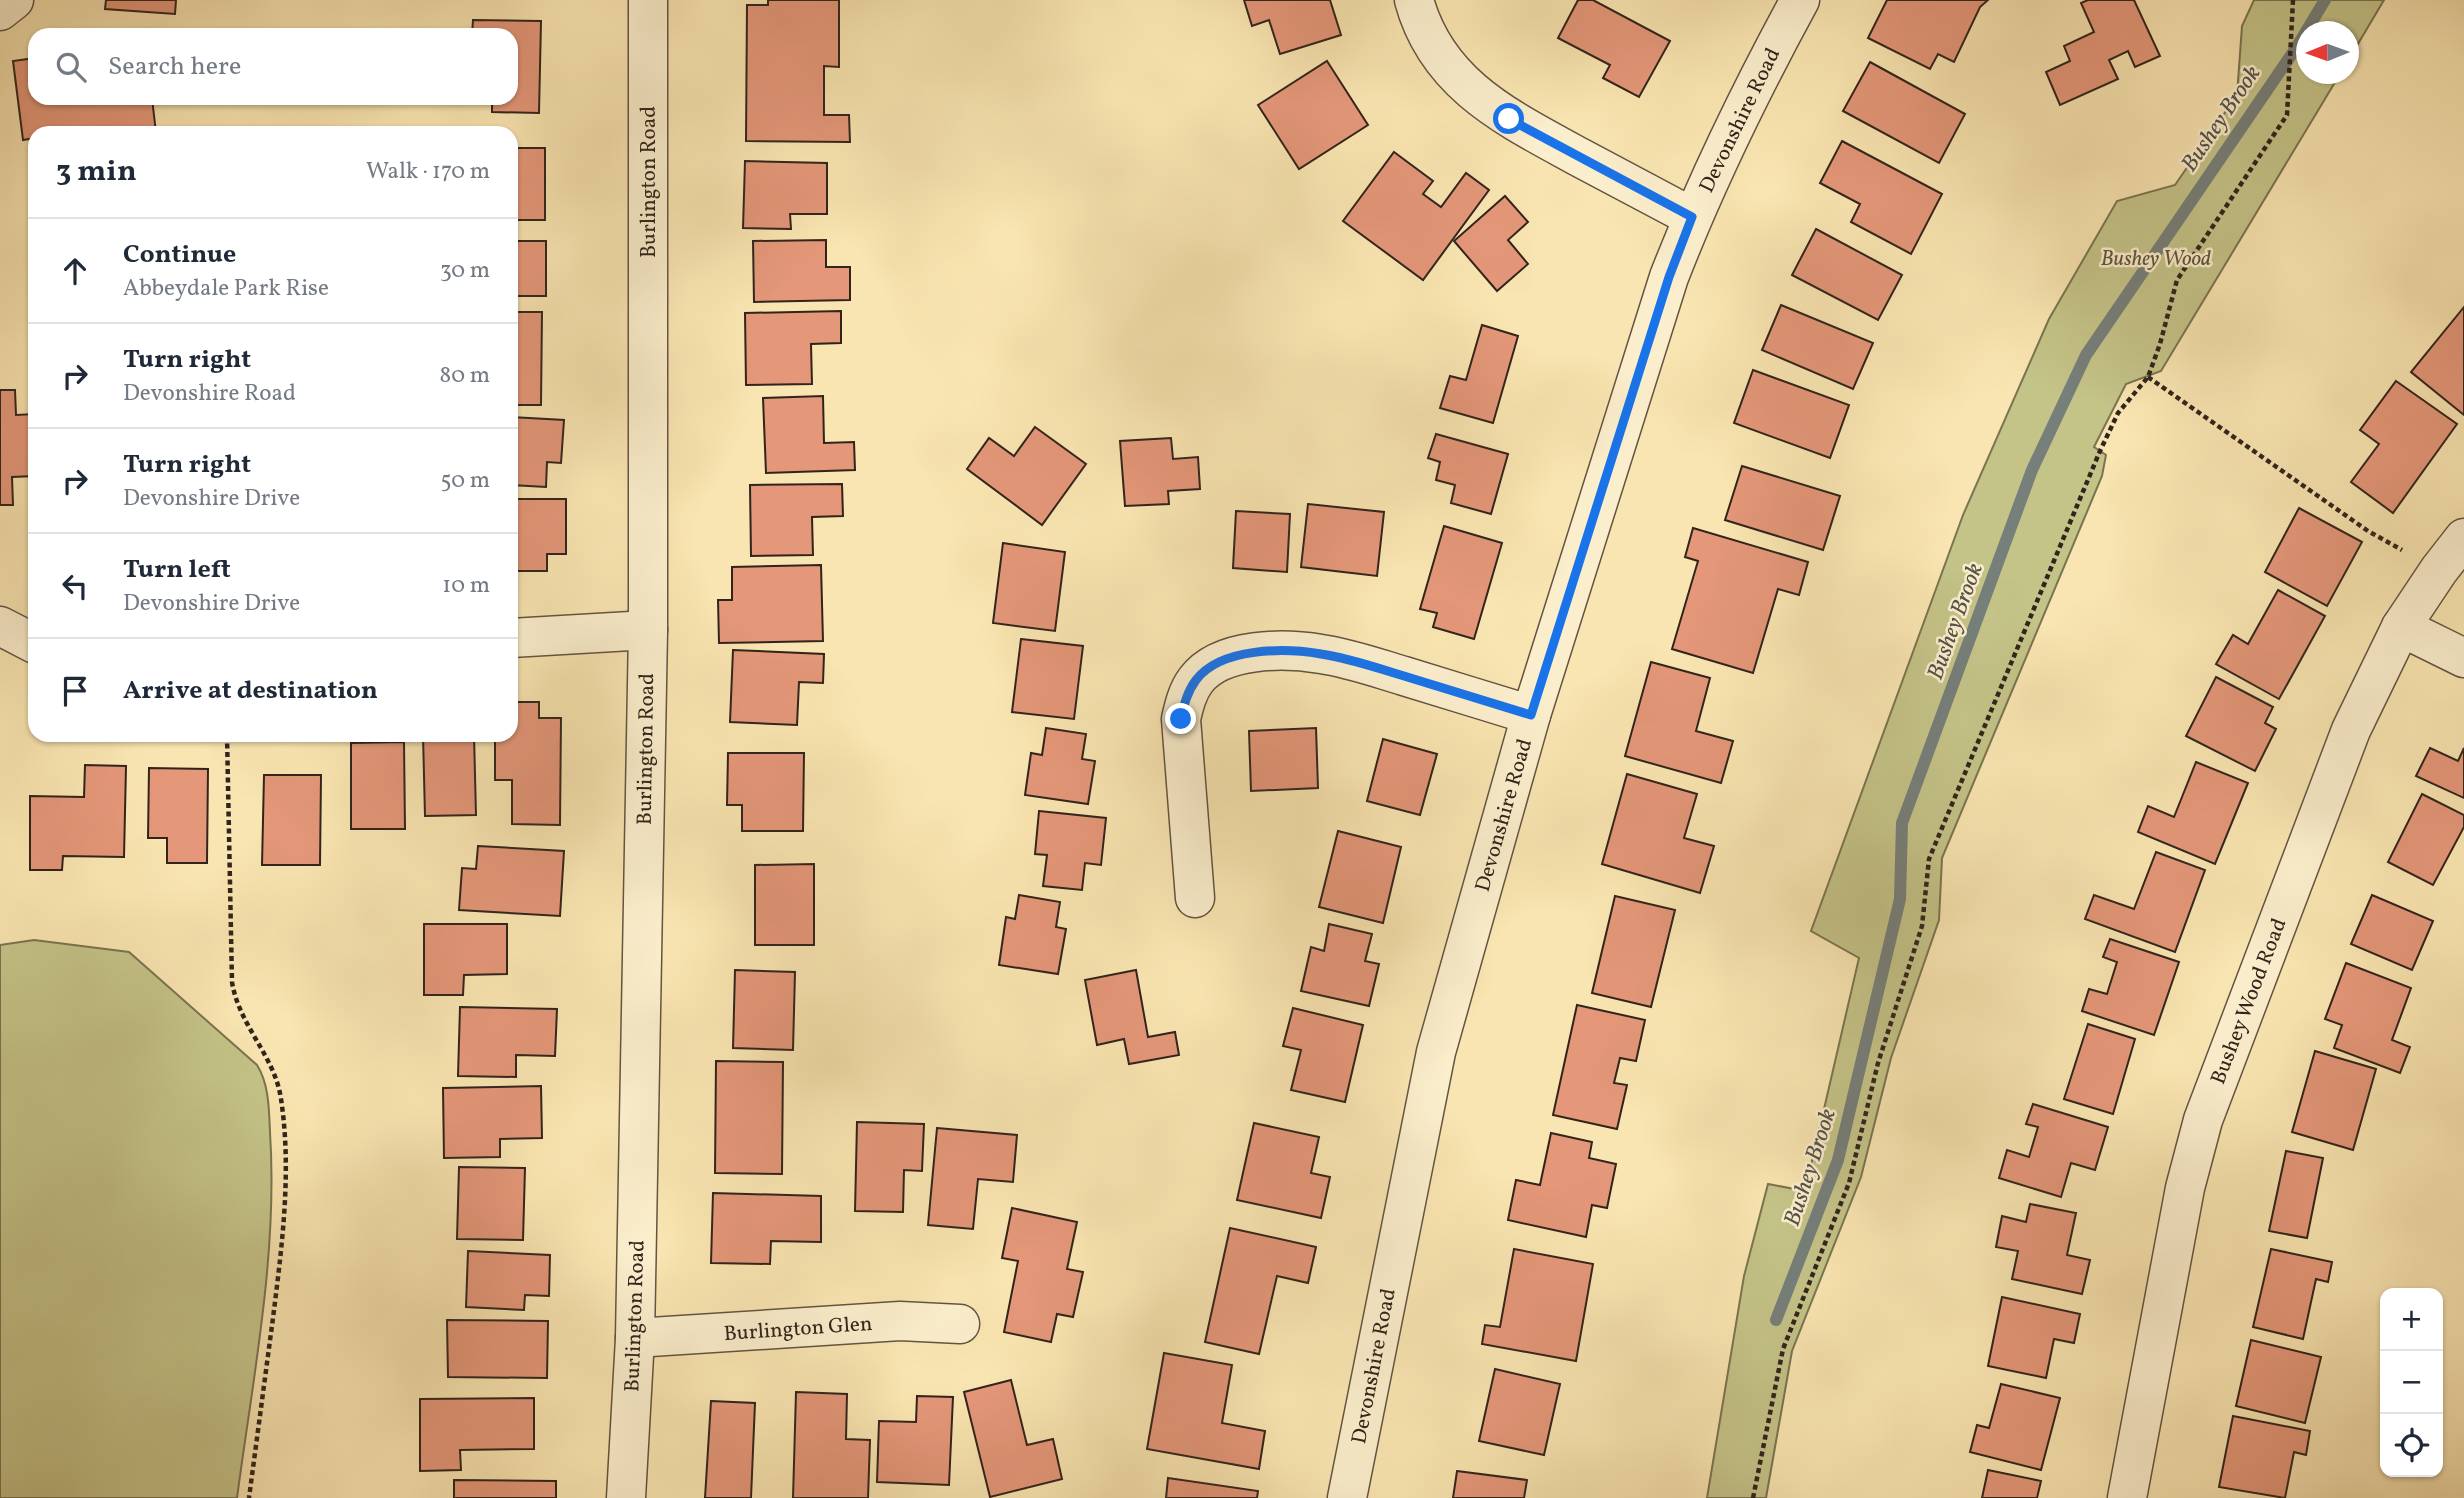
<!DOCTYPE html>
<meta charset="utf-8">
<style>
:root{--surface:#fff;--page:#f6f6f7;--text:#1f2937;--muted:#747a83;--line:#e0e1e3}
body{margin:0;font-family:Vollkorn,serif;background:var(--page);color:var(--text)}
.controls{position:absolute;right:21px;bottom:21px;display:grid;overflow:hidden;border-radius:14px;box-shadow:0 2px 5px #0004}
.controls button{width:63px;height:63px;display:grid;place-items:center;padding:0;border:0;border-bottom:2px solid var(--line);background:var(--surface);color:var(--text);font:35px sans-serif}
.compass{position:absolute;left:2296px;top:21px;width:63px;height:63px;border-radius:50%;background:var(--surface);box-shadow:0 2px 5px #0004;rotate:269deg}
.stop{position:absolute;width:21px;height:21px;margin:-16px;border:5px solid #1a73e8;border-radius:50%;background:#fff}
.stop.end{background:#1a73e8;border-color:#fff;box-shadow:0 2px 7px #0008}
.list{margin:0;padding:0;list-style:none}
h2{display:flex;justify-content:space-between;align-items:center;height:91px;margin:0;padding:0 28px;font-size:30px}
h2 small{font-size:23px;font-weight:400;color:var(--muted)}
.list li{display:grid;grid-template-columns:46px 1fr auto;gap:21px;align-items:center;box-sizing:border-box;height:105px;padding:0 28px;border-top:2px solid var(--line)}
.list b{display:block;font-size:26px;white-space:nowrap}
.list p{margin:0;font-size:23px;white-space:nowrap;color:var(--muted)}
.list em{font-size:23px;font-style:normal;color:var(--muted)}
.icon{flex:none;width:38px;height:38px;fill:none;stroke:currentColor;stroke-width:2;stroke-linecap:round;stroke-linejoin:round}
.map{position:relative;flex:none;width:2464px;height:1498px;overflow:hidden}
.search{position:absolute;background:var(--surface);box-shadow:0 2px 5px #0004;left:28px;top:28px;width:490px;height:77px;display:flex;align-items:center;gap:18px;box-sizing:border-box;padding:0 24px;border-radius:21px;color:var(--muted);font-size:26px}
.panel{position:absolute;background:var(--surface);box-shadow:0 2px 5px #0004;left:28px;top:126px;width:490px;height:616px;border-radius:21px}
.map>svg:first-child{display:block}
.green{fill:#c4c388;stroke:#7a7452;stroke-width:2}
.lines{fill:none;stroke-linecap:round;stroke-linejoin:round}
.stream{stroke:#767f7a;stroke-width:12}
.building{fill:#e49779;stroke:#31241c;stroke-width:2}
.minor-casing{stroke:#635441;stroke-width:41}
.path{stroke:#31241c;stroke-width:4.5;stroke-dasharray:5 3.5;stroke-linecap:butt}
.minor{stroke:#fbeecc;stroke-width:38}
.route{stroke:#1a73e8;stroke-width:9}
.labels{text-anchor:middle;stroke-width:5;stroke-linejoin:round;paint-order:stroke}
.street-label{font-size:21px;fill:#31241c;stroke:#fbeecc}
.park-label{font-size:21px;font-style:italic;fill:#5d543c;stroke:#fbeecc}
.water-label{font-size:23px;font-style:italic;fill:#54524b;stroke:#fbeecc}
</style>
<div class="map">
<svg width="2464" height="1498" viewBox="0 0 2464 1498">
<rect width="100%" height="100%" fill="#f9e5b1"/>
<filter id="stains"><feTurbulence type="fractalNoise" baseFrequency=".00286" numOctaves="4"/><feColorMatrix values="0 0 0 0 .2 0 0 0 0 .09 0 0 0 0 .02 0 0 0 .5 -.17"/></filter>
<radialGradient id="worn" r=".72"><stop offset=".6" stop-color="#630" stop-opacity="0"/><stop offset="1" stop-color="#630" stop-opacity=".3"/></radialGradient>
<g class="green">
<path d="M2254,0h130l-35,59 -1,-27h-42v42h34l-179,297 -35,13 -32,63 12,8 -4,21 -160,382 -3,62 -48,138 -30,119 -69,174 -26,147h-59l37,-222 24,-92 37,7 54,-233 -48,-27 152,-416 86,-196 68,-118 58,-16 62,-90 5,-69z"/>
<path d="M34,940l95,12 128,113c12,19 12,44 13,67 8,122 -17,245 -33,366h-237v-553z"/>
</g>
<g class="lines">
<path class="stream" d="M1776,1320l62,-160 62,-261 2,-76 130,-353 54,-115 210,-307 29,-48"/>
</g>
<g class="building">
<path d="M106,0h70l-1,14 -70,-5z"/>
<path d="M768,0h71v67l-15,-1v49h25l1,27 -104,-1 1,-136h21z"/>
<path d="M1244,0h86l11,35 -61,19 -11,-34 -17,6z"/>
<path d="M1578,0h15l77,41 -31,56 -36,-19 7,-13 -52,-27z"/>
<path d="M1887,0h101l-8,7 -26,55 -16,-8 -8,15 -62,-31z"/>
<path d="M2088,0h46l26,56 -25,11 -7,-16 -19,9 9,19 -58,26 -14,-33 24,-11 -6,-15 30,-14 -13,-29z"/>
<path d="M473,20l68,1 -2,92 -47,-1v-14h19v-63h-39z"/>
<path d="M35,58v40h117l4,35h-121v5l-12,2 -10,-79z"/>
<path d="M1327,61l41,64 -69,44 -41,-64z"/>
<path d="M1870,62l95,52 -26,49 -96,-52z"/>
<path d="M1842,141l100,53 -31,60 -60,-32 9,-18 -40,-21z"/>
<rect x="511" y="148" width="34" height="72"/>
<path d="M1394,152l39,29 -10,13 18,13 25,-34 23,17 -66,90 -80,-59z"/>
<path d="M745,161l82,2v51h-37l1,15 -48,-1z"/>
<path d="M1505,196l23,26 -20,18 20,24 -31,27 -43,-50z"/>
<path d="M1816,229l86,46 -24,45 -86,-45z"/>
<path d="M826,240v27h24v33l-96,2 -1,-61z"/>
<rect x="511" y="241" width="35" height="55"/>
<path d="M1781,305l92,38 -20,46 -91,-39z"/>
<path d="M2464,307v108l-53,-43z"/>
<path d="M841,311v32l-30,1 1,40 -66,1 -1,-72z"/>
<path d="M511,312h31l-1,93h-30z"/>
<path d="M1482,325l36,11 -25,87 -53,-15 10,-32 16,4z"/>
<path d="M1753,370l96,35 -19,53 -96,-35z"/>
<path d="M2396,381l61,43 -64,89 -42,-31 28,-38 -19,-14z"/>
<path d="M0,390h15l1,25 19,-1v62l-23,1 1,28h-13z"/>
<path d="M823,396l1,47 30,-1 1,28 -89,3 -3,-75z"/>
<path d="M511,417l53,3 -3,43 -14,-1 -1,25 -35,-2z"/>
<path d="M1035,427l51,37 -44,61 -75,-56 22,-31 25,18z"/>
<path d="M1436,434l72,20 -17,60 -40,-11 4,-18 -19,-5 4,-18 -12,-4z"/>
<path d="M1171,438l2,21 25,-2 2,32 -32,2 1,13 -44,2 -5,-65z"/>
<path d="M1742,466l98,30 -17,54 -98,-30z"/>
<path d="M842,484l1,32 -31,1 1,38 -62,1 -1,-71z"/>
<path d="M511,499h55v55h-19v17h-36z"/>
<path d="M1308,504l76,8 -7,64 -76,-9z"/>
<path d="M2299,508l63,34 -35,64 -62,-34z"/>
<path d="M1236,511l54,3 -3,58 -54,-4z"/>
<path d="M1444,526l58,17 -28,96 -41,-12 4,-14 -17,-4z"/>
<path d="M1693,528l115,34 -9,33 -21,-6 -25,84 -81,-24 26,-88 -13,-4z"/>
<path d="M1003,543l62,9 -10,79 -62,-8z"/>
<path d="M821,565l2,76 -104,2 -1,-43h14v-33z"/>
<path d="M2278,590l47,26 -46,83 -63,-35 17,-29 15,9z"/>
<path d="M1021,639l62,7 -9,73 -62,-7z"/>
<path d="M733,650l91,4 -1,29 -24,-1 -2,43 -67,-3z"/>
<path d="M1651,662l59,16 -14,53 37,10 -12,42 -96,-27z"/>
<path d="M2216,677l57,30 -8,16 11,6 -21,42 -69,-35z"/>
<path d="M511,702h28v16h22l-1,107 -48,-1v-44h-17v-45h16z"/>
<path d="M1046,728l40,6 -4,25 13,2 -7,43 -63,-9 6,-42 11,2z"/>
<path d="M1316,728l2,60 -67,3 -2,-60z"/>
<path d="M423,735h51l2,80 -51,1z"/>
<path d="M1383,739l54,15 -17,61 -53,-14z"/>
<path d="M404,742l1,87h-54v-86z"/>
<path d="M2430,748l28,13 6,-13v50l-48,-22z"/>
<path d="M728,753h76l-1,78h-61v-26h-15z"/>
<path d="M2196,762l52,21 -33,81 -77,-32 10,-26 26,11z"/>
<path d="M85,765l41,1 -2,91 -61,-1 -1,14h-32v-74l54,1z"/>
<path d="M149,768l59,1 -1,94h-40v-25h-19z"/>
<path d="M1627,774l70,20 -13,44 30,8 -14,47 -98,-29z"/>
<path d="M264,775h57l-1,90h-58z"/>
<path d="M2422,794l42,21v12l-31,58 -45,-23z"/>
<path d="M1039,811l67,7 -5,47 -16,-2 -3,27 -39,-4 4,-31 -12,-1z"/>
<path d="M1338,831l63,16 -18,76 -64,-16z"/>
<path d="M478,846l86,5 -4,65 -101,-6 3,-42 14,1z"/>
<path d="M2156,852l49,18 -30,82 -90,-33 9,-24 40,14z"/>
<path d="M814,864v81h-59v-80z"/>
<path d="M1019,895l41,7 -4,25 10,2 -8,45 -59,-9 7,-48 9,2z"/>
<path d="M2372,895l61,26 -21,49 -61,-26z"/>
<path d="M1615,896l60,14 -24,97 -59,-14z"/>
<path d="M424,924h83v50l-43,1 -1,20h-39z"/>
<path d="M1329,924l43,10 -7,27 14,3 -10,42 -68,-15 10,-44 13,4z"/>
<path d="M2110,939l69,23 -25,73 -72,-24 7,-22 18,5 10,-32 -14,-5z"/>
<path d="M2346,963l65,25 -19,52 18,7 -10,26 -66,-25 8,-23 -17,-6z"/>
<path d="M735,970l60,2 -2,78 -60,-2z"/>
<path d="M1136,970l12,67 27,-5 4,23 -50,9 -5,-25 -27,6 -12,-65z"/>
<path d="M1577,1005l68,15 -9,41 -16,-3 -6,25 13,2 -10,44 -64,-14z"/>
<path d="M460,1007l97,2 -2,47 -39,-1v22l-58,-1z"/>
<path d="M1293,1008l70,17 -18,77 -54,-12 10,-40 -18,-4z"/>
<path d="M2088,1024l47,15 -22,75 -49,-15z"/>
<path d="M2315,1051l61,18 -23,81 -61,-18z"/>
<path d="M716,1061l67,1 -1,112 -67,-1z"/>
<path d="M541,1086l1,52 -42,1v18l-56,1 -1,-70z"/>
<path d="M2033,1104l75,23 -13,43 -24,-7 -10,34 -62,-19 8,-28 22,7 9,-30 -12,-3z"/>
<path d="M857,1122l67,2 -2,47 -18,-1 -1,42 -48,-1z"/>
<path d="M1254,1123l65,14 -8,36 19,4 -9,41 -84,-18z"/>
<path d="M937,1128l80,7 -4,47 -35,-3 -5,50 -45,-4z"/>
<path d="M1551,1133l41,9 -3,16 27,6 -9,44 -15,-3 -6,32 -78,-17 8,-40 24,5z"/>
<path d="M2286,1151l37,7 -16,80 -38,-7z"/>
<path d="M459,1167l66,1 -2,72 -66,-1z"/>
<path d="M713,1193l108,3v46l-50,-1 -1,23 -59,-1z"/>
<path d="M2030,1204l46,9 -9,42 23,5 -8,34 -70,-15 6,-28 -22,-4 6,-31 24,6z"/>
<path d="M1012,1208l65,14 -10,47 16,3 -10,45 -16,-3 -6,28 -47,-10 14,-71 -16,-3z"/>
<path d="M1230,1228l86,19 -8,36 -31,-7 -18,78 -54,-12z"/>
<path d="M1514,1249l79,15 -17,97 -94,-17 3,-19 15,2z"/>
<path d="M2271,1249l61,13 -4,20 -12,-3 -13,60 -50,-12z"/>
<path d="M468,1251l82,4 -1,41 -24,-1 -1,15 -58,-3z"/>
<path d="M2002,1297l78,17 -6,29 -20,-4 -8,39 -58,-12z"/>
<path d="M447,1320l101,1 -1,57 -99,-1z"/>
<path d="M2251,1340l70,17 -16,66 -69,-17z"/>
<path d="M1164,1353l68,12 -10,58 43,8 -6,38 -112,-20z"/>
<path d="M1495,1369l65,15 -16,71 -65,-14z"/>
<path d="M1011,1380l16,65 26,-6 9,40 -72,18 -26,-105z"/>
<path d="M2001,1384l59,14 -19,72 -71,-18 7,-27 12,3z"/>
<path d="M796,1392l51,2 -1,45 24,1 -2,58h-75z"/>
<path d="M917,1396l36,1 -4,88 -72,-3 2,-61 37,1z"/>
<path d="M534,1398v51l-74,1 1,20 -41,1v-72z"/>
<path d="M711,1401l44,2 -4,95h-46z"/>
<path d="M2233,1416l77,15 -4,24 -12,-3 -9,46 -66,-11z"/>
<path d="M1988,1470l53,11 -4,17h-55z"/>
<path d="M1457,1471l70,9 -3,18h-71z"/>
<path d="M1168,1478l90,13 -1,7h-91z"/>
<path d="M454,1480l102,1v17h-102z"/>
</g>
<g class="lines">
<defs>
<g id="minor">
<path d="M1414,0c23,85 94,118 165,157 38,20 76,40 113,60"/>
<path d="M0,11l14,-11"/>
<path d="M0,626l35,18"/>
<path d="M2401,627l63,31"/>
<path d="M511,638l137,-8"/>
<path d="M1195,898l-14,-179c3,-13 6,-27 15,-39 25,-33 89,-32 125,-26 28,4 56,14 83,22 42,13 85,26 127,39"/>
<path d="M635,1338l265,-17 60,3"/>
<path d="M626,1498l9,-160 13,-708v-630"/>
<path d="M1347,1498l89,-446 95,-337 138,-438c37,-95 82,-187 131,-277"/>
<path d="M2127,1498l58,-310 18,-68 148,-390 50,-103 38,-57 25,-32"/>
</g>
</defs>
<use href="#minor" class="minor-casing"/>
<g class="path">
<path d="M2148,377l220,154 34,19"/>
<path d="M227,735l5,247c7,44 43,74 49,117 11,72 1,147 -8,219 -8,60 -16,120 -24,180"/>
<path d="M1753,1498l30,-149 66,-166 29,-120 44,-137 7,-67 171,-408 18,-38 30,-36 12,-33 17,-64 110,-165 6,-115"/>
</g>
<use href="#minor" class="minor"/>
</g>
<g class="lines">
<path class="route" d="M1181,719c3,-14 6,-27 15,-39 25,-33 89,-32 125,-26 28,4 56,14 83,22 42,13 85,26 127,39l138,-438 23,-60 -183,-98"/>
</g>
<g class="labels">
<g class="street-label">
<text transform="translate(1739 120) rotate(-64)" y="7">Devonshire Road</text>
<text transform="translate(648 182) rotate(-90)" y="7">Burlington Road</text>
<text transform="translate(645 749) rotate(-89)" y="7">Burlington Road</text>
<text transform="translate(1503 815) rotate(-74)" y="7">Devonshire Road</text>
<text transform="translate(2248 1001) rotate(-69)" y="7">Bushey Wood Road</text>
<text transform="translate(634 1316) rotate(-88)" y="7">Burlington Road</text>
<text transform="translate(798 1328) rotate(-4)" y="7">Burlington Glen</text>
<text transform="translate(1373 1366) rotate(-79)" y="7">Devonshire Road</text>
</g>
<g class="park-label">
<text x="2156" y="265">Bushey Wood</text>
</g>
<g class="water-label">
<text transform="translate(2220 118) rotate(-56)" y="8">Bushey Brook</text>
<text transform="translate(1954 621) rotate(-70)" y="8">Bushey Brook</text>
<text transform="translate(1809 1167) rotate(-72)" y="8">Bushey Brook</text>
</g>
</g>
<rect width="100%" height="100%" filter="url(#stains)"/>
<rect width="100%" height="100%" fill="url(#worn)"/>
</svg>
<div class="controls">
<button>+</button>
<button>−</button>
<button><svg class="icon" aria-label="locate" viewBox="0 0 24 24"><circle cx="12" cy="12" r="6"/><path d="M12 2v4M12 18v4M2 12h4M18 12h4"/></svg></button>
</div>
<svg class="compass" viewBox="-18 -18 36 36"><path d="M0-13l5 13h-10z" fill="#e53935"/><path d="M0 13l5-13h-10z" fill="#747a83"/></svg>
<div class="stop" style="left:1509px;top:119px"></div>
<div class="stop end" style="left:1181px;top:719px"></div>
<div class="search"><svg class="icon" aria-label="search" viewBox="0 0 24 24"><circle cx="10" cy="10" r="6"/><path d="M15 15l6 6"/></svg>Search here</div>
<section class="panel">
<h2>3 min<small>Walk · 170 m</small></h2>
<ul class="list">
<li><svg class="icon" aria-label="ahead" viewBox="0 0 24 24"><path d="M12 20V5M6 11l6-6 6 6"/></svg><div><b>Continue</b><p>Abbeydale Park Rise</p></div><em>30 m</em></li>
<li><svg class="icon" aria-label="right" viewBox="0 0 24 24"><path d="M7 20v-9h11M14 6l5 5-5 5"/></svg><div><b>Turn right</b><p>Devonshire Road</p></div><em>80 m</em></li>
<li><svg class="icon" aria-label="right" viewBox="0 0 24 24"><path d="M7 20v-9h11M14 6l5 5-5 5"/></svg><div><b>Turn right</b><p>Devonshire Drive</p></div><em>50 m</em></li>
<li><svg class="icon" aria-label="left" viewBox="0 0 24 24"><path d="M17 20v-9H6M10 6l-5 5 5 5"/></svg><div><b>Turn left</b><p>Devonshire Drive</p></div><em>10 m</em></li>
<li><svg class="icon" aria-label="arrive" viewBox="0 0 24 24"><path d="M6 21V4h12l-3 4 3 4H6"/></svg><div><b>Arrive at destination</b></div></li>
</ul>
</section>
</div>
